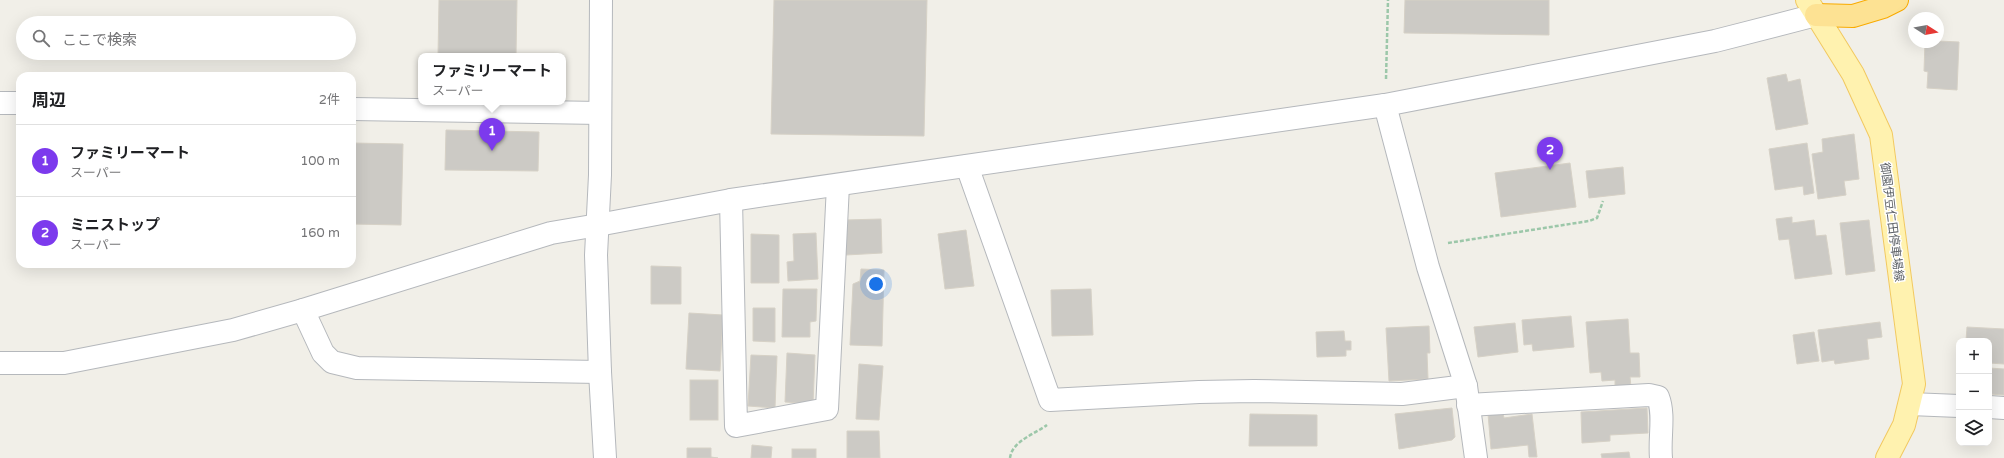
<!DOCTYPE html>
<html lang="ja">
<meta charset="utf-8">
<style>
:root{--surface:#fff;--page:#f2f2f2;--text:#202124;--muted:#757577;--line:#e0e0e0;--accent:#7c3aed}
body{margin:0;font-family:"Varela Round","Noto Sans JP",sans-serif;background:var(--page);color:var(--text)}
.controls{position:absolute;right:12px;bottom:12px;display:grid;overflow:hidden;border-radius:8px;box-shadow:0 4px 16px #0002}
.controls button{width:36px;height:36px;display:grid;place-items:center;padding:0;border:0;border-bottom:1px solid var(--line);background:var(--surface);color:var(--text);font:20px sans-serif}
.compass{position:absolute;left:1908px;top:12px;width:36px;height:36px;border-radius:50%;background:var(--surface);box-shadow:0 4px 16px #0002;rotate:101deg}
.you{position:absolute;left:876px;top:284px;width:14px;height:14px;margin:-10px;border:3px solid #fff;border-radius:50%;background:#1a73e8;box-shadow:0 0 0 6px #1a73e833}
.badge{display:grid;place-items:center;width:26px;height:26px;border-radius:50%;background:var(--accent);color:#fff;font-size:13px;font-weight:700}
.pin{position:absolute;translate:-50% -33px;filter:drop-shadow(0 1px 2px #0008)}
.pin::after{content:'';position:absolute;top:21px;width:14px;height:12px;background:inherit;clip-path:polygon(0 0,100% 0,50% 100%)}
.popup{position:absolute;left:418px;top:53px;width:148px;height:52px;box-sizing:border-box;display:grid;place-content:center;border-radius:8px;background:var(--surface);filter:drop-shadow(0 1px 3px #0005);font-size:13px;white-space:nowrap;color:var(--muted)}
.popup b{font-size:15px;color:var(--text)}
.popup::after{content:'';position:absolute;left:50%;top:100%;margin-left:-8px;border:8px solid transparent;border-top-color:var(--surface)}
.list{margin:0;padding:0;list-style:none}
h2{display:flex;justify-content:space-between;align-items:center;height:52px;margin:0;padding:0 16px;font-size:17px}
h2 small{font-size:13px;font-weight:400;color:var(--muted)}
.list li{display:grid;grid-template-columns:26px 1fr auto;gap:12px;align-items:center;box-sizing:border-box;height:72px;padding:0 16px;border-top:1px solid var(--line)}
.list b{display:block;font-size:15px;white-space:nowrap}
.list p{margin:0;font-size:13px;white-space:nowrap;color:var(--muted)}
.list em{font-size:13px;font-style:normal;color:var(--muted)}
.icon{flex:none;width:22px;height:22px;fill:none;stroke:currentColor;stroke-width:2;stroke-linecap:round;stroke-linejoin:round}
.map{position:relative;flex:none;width:2004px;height:458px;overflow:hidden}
.search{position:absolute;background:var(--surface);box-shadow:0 4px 16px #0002;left:16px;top:16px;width:340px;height:44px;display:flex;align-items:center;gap:10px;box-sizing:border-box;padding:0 14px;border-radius:22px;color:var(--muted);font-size:15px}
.panel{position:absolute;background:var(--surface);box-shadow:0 4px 16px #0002;left:16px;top:72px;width:340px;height:196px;border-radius:12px}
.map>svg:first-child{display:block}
.building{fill:#cccac5;stroke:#d6d1c6}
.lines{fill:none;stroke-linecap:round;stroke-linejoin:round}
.minor-casing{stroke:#b5b8bc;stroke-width:24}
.major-casing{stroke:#f2c960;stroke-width:24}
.highway-casing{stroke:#f9ab00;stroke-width:24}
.path{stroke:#9cc7a9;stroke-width:2.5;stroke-dasharray:4 2;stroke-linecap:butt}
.minor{stroke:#fff;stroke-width:22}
.major{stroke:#fff2af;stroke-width:22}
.highway{stroke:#fde293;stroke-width:22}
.labels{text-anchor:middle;stroke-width:3;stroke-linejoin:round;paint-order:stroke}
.street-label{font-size:12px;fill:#5f6368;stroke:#fff}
</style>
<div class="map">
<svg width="2004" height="458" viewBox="0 0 2004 458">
<rect width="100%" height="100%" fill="#f1efe8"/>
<g class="building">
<path d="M439,0h78l-1,56h-78z"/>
<path d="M774,0h153l-3,136 -153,-2z"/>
<path d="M1405,0h144v35l-145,-2z"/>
<path d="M1938,41l21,1 -2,48 -30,-2 1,-16 -4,-1 1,-29h13z"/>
<path d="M1786,74l2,8 12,-3 8,45 -32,6 -9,-52z"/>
<path d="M446,130l93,2 -1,39 -93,-1z"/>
<path d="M1854,134l5,45 -15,2 2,14 -28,4 -6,-45 11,-2 -1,-13z"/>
<path d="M352,143l51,1 -2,81 -49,-1z"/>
<path d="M1807,143l7,50 -10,2 -1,-9 -28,4 -6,-41z"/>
<path d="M1570,163l6,44 -75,10 -6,-44z"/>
<path d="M1623,167l2,27 -36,4 -3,-27z"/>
<path d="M1792,217v6l22,-3 2,16 10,-1 6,39 -37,5 -6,-40 -10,1 -3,-21z"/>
<path d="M881,219l1,34 -36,2 -1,-35z"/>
<path d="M1869,220l6,51 -29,4 -6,-52z"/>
<path d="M966,230l8,56 -29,3 -7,-55z"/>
<path d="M816,233l2,46 -30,2 -1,-19 7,-1 -1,-27z"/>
<path d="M751,234l28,1v48h-28z"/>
<path d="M651,266l30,1v37h-30z"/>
<path d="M861,269l23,1 -2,76 -32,-1 3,-61 7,-3z"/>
<path d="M783,289h34l-1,32 -6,1v15h-28z"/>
<path d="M1091,289l2,46 -41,1 -1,-46z"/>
<path d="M753,308h22v34l-22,-1z"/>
<path d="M689,313l34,2 -3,56 -34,-2z"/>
<path d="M1571,316l3,31 -41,4 -1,-7 -8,1 -2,-25z"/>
<path d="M1628,319l2,34h9l1,24h-10l1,10 -16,1v-8l-13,1 -1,-9 -11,1 -4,-51z"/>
<path d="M1880,322l2,15 -15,2 2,20 -34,5 -1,-4 -12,2 -4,-32z"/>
<path d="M1515,323l3,29 -40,5 -4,-30z"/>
<path d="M1429,326l1,27h-3l1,26 -39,2 -3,-53z"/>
<path d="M1967,327l37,2v35l-15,-1v-22h-23z"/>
<path d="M1344,331l1,10h6v9h-5v6l-29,1 -1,-25z"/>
<path d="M1814,332l5,29 -22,3 -4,-29z"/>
<path d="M787,353l28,2 -2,49 -28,-2z"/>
<path d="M751,355l26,1 -2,52 -27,-2z"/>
<path d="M859,364l24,2 -4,54 -23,-1z"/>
<path d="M1989,368l15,1v26l-15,-1z"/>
<rect x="690" y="380" width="28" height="40"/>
<path d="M1452,408l3,29 -3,3 -53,9 -4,-35z"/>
<path d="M1647,408l1,25 -38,2v6l-28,2 -1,-31z"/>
<path d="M1503,413l1,5 28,-4 5,43h-8l-1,-12 -37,4 -3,-35z"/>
<path d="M1250,414l67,1v31h-68z"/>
<path d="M847,431h32l1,27h-33z"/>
<path d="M752,445l20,2 -1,11h-20z"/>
<path d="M687,448h24v9l7,1h-31z"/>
<rect x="792" y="449" width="24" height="9"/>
<path d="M1629,452l1,6h-28l-1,-4z"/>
</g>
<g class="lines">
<defs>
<g id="minor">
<path d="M601,0l-1,175 -4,80 4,117 5,86"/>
<path d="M0,103h20"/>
<path d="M1385,105l43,162 38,119 10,72"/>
<path d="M352,109l248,4"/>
<path d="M967,166l83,234 149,-8 55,-1 148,3 64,-8"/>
<path d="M731,200l5,226 91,-17 11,-224"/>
<path d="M303,310l20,43 9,9 25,6 243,4"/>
<path d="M0,363h64l169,-33 70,-20 248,-77 47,-8 133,-25 654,-95 330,-64 101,-26"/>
<path d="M1910,404l49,2"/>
<path d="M1468,405l181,-10 9,2c7,18 1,41 3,61"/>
<path d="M1989,407l15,1"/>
</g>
<path id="major" d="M1807,0l46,74 28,61 33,249 -10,41 -17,33"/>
<path id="highway" d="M1816,15l37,1 30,-9 14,-7"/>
</defs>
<use href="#minor" class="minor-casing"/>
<use href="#major" class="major-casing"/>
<use href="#highway" class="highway-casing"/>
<g class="path">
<path d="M1386,79l2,-79"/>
<path d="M1448,243l141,-22 8,-3 6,-17"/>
<path d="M1010,458c2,-17 25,-24 37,-33"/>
</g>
<use href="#minor" class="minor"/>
<use href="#major" class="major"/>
<use href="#highway" class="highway"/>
</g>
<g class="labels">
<g class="street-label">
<text transform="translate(1892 222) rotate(83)" y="4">御園伊豆仁田停車場線</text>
</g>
</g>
</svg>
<div class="controls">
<button>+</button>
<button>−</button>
<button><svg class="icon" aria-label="layers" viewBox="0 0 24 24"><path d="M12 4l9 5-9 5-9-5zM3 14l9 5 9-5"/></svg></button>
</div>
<svg class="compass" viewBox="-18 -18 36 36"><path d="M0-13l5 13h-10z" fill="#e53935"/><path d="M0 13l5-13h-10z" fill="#757577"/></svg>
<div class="you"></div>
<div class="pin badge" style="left:492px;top:151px">1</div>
<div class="popup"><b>ファミリーマート</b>スーパー</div>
<div class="pin badge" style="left:1550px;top:170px">2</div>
<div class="search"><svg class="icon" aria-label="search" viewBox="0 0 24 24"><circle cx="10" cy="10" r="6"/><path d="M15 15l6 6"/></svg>ここで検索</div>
<section class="panel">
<h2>周辺<small>2件</small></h2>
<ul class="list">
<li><span class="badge">1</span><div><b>ファミリーマート</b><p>スーパー</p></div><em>100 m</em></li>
<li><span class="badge">2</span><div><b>ミニストップ</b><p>スーパー</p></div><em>160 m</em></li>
</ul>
</section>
</div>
